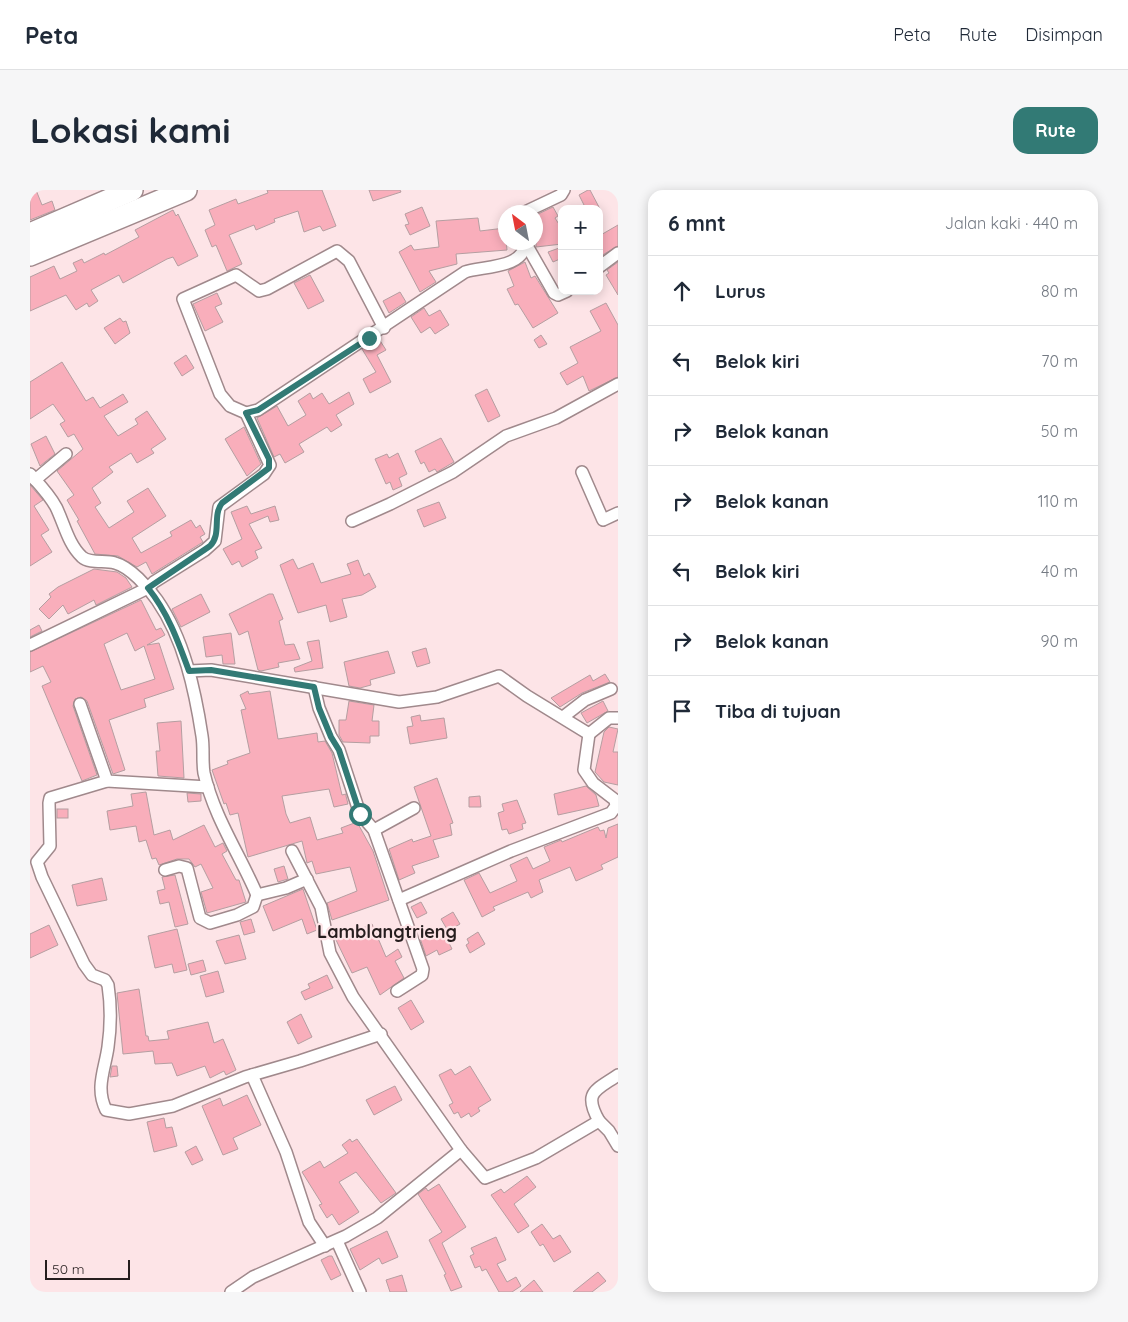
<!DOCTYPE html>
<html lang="id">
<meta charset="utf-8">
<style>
:root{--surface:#fff;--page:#f6f6f7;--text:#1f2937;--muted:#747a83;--line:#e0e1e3;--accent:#327a75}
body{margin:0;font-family:Quicksand,sans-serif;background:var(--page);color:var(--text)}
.controls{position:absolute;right:15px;top:15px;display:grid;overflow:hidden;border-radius:10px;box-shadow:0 2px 12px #0003}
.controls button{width:45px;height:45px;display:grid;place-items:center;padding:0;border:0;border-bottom:1px solid var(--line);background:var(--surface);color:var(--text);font:25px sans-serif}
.compass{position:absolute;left:468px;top:15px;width:45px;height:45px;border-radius:50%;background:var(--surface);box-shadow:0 2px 12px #0003;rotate:328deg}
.scale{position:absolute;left:15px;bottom:12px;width:85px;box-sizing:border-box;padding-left:5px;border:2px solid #261d1e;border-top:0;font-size:14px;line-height:18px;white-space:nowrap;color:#261d1e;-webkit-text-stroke:4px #fde4e7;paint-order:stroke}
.stop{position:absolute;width:15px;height:15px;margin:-11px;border:4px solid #327a75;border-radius:50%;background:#fff}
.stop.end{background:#327a75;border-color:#fff;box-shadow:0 1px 5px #0008}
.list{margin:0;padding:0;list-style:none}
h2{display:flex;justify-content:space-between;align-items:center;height:65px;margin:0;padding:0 20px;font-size:21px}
h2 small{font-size:16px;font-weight:400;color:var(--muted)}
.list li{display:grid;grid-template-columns:32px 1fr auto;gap:15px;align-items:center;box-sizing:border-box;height:70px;padding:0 20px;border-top:1px solid var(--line)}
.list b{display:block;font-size:19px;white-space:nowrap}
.list em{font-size:16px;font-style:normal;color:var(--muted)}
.icon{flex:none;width:28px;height:28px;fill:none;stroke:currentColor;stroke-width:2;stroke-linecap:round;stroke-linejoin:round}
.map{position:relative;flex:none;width:588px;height:1102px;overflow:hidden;border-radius:15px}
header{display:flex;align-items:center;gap:30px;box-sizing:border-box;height:70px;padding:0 25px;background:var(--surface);border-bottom:1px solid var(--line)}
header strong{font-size:24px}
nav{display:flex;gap:28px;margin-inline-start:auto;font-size:18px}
.intro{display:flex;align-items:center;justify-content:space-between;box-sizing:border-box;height:120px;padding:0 30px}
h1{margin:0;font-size:35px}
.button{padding:12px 22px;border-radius:15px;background:var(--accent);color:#fff;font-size:18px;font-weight:700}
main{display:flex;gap:30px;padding:0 30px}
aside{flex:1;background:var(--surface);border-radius:15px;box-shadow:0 2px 12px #0003}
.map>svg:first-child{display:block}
.building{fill:#f9aebb;stroke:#b59ea1;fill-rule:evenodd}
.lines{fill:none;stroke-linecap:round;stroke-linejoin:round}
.street-casing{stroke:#a0898c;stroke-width:14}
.highway-casing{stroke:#a0898c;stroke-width:24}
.street{stroke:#fff;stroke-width:11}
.highway{stroke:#fff;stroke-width:21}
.route{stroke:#327a75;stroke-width:6}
.labels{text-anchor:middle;stroke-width:4.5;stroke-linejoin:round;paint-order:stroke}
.quarter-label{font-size:18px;font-weight:bold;fill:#261d1e;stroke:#fde4e7}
</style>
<header>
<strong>Peta</strong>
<nav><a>Peta</a><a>Rute</a><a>Disimpan</a></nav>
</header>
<div class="intro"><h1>Lokasi kami</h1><a class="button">Rute</a></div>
<main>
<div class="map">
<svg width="588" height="1102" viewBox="0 0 588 1102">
<rect width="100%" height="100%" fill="#fde4e7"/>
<g class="building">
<path d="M0,0h6l6,15 10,-4 3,9 -25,10z"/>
<path d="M237,0h55l14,36 -13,5 -3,-5 -16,6 -6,-21 -24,8 1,3 -19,8 -2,-5 -25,10 13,29 -15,7 -11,-26 -4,2 -7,-17 10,-5 -6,-15 27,-11 2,5 30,-11z"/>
<path d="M339,0h31l1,2 -28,9z"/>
<path d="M558,0h2l10,19h-14l-7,-14z"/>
<path d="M392,17l8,19 -20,9 -5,-10 4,-1 -4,-10z"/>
<path d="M523,17l5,9 -3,2 7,11v15l-26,3v-32z"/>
<path d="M143,20l3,6 2,-2 20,42 -20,10 -5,-9 -6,2 -44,24 -4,-8 -28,15 7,11 -9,6 -2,-4 -11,7 -10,-15 -36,16v-34l24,-11 6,13 17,-8 -4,-8 9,-4 2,4 20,-10 1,2 34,-18 -4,-7z"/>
<path d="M448,28l2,13 25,-3 2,22 -51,4 1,10 -28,7 7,11 -16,10 -21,-40 12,-7 3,5 25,-3 -3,-26z"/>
<path d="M588,35v21l-19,11v-21z"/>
<path d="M532,57v11l-9,4 -5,-10z"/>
<path d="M495,72l6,16 4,-2 23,37 -25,15 -15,-24 -3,1 -8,-16 7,-3 -6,-15z"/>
<path d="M588,72v33l-12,-20 3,-2 -2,-3z"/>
<path d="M280,85l14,26 -16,8 -14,-26z"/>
<path d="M370,102l6,10 -17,11 -6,-12z"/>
<path d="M187,103l5,11 -7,3 8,15 -18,9 -12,-27z"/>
<path d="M576,113l12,22v52l-29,14 -6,-15 -16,9 -7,-12 18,-10 -8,-16 31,-16 -11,-20z"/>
<path d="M394,118l5,8 11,-6 9,15 -14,9 -5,-7 -9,6 -10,-16z"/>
<path d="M90,128l3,4 3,-1 4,12 -15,11 -11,-16z"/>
<path d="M511,145l6,9 -8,4 -5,-8z"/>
<path d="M349,149l7,11 -9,5 14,27 -21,11 -7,-14 13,-7 -14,-23z"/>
<path d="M156,165l8,13 -12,8 -8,-13z"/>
<path d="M32,172l24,39 7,-4 7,11 23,-14 5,8 -24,14 14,20 20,-12 -3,-5 12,-8 19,28 -15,10 3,4 -17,10 -6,-10 -22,14 4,5 -21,16 9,15 -6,4 14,21 25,-16 -7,-11 21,-13 18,28 -34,22 9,15 31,-17 -2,-4 21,-12 5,8 4,-3 5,9 -5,3 3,5 -51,32 -6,-12 -9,5 -19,-11 -23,-2 -18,-33 2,-1 -12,-20 7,-5 -17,-24 26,-22 -9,-15 -6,3 -8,-13 5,-3 -12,-17 -23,15v-37z"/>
<path d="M457,199l13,27 -12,6 -13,-27z"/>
<path d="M319,202l5,12 -18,11 6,10 -11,7 -4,-5 -28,17 5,8 -19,11 -5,-9 -6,3 -17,-39 20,-12 11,20 18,-11 -8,-14 12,-8 3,6 9,-6 7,11z"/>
<path d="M214,237l17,37 -14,12 -22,-37z"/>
<path d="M16,246l9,18 -15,12 -9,-22z"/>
<path d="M411,248l13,24 -17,10 -2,-3 -6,3 -5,-10 -3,2 -6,-13z"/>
<path d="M368,263l9,21 -8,4 3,8 -9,4 -3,-8 -4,2 -11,-25 12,-5 2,4z"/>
<path d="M0,295l13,15 -9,6 15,24 -8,5 11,17 -22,14z"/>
<path d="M409,312l7,16 -22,9 -7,-17z"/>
<path d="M217,316l4,8 24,-8 4,14 -9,2 -2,-6 -19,8 13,24 -7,3 3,7 -16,9 -3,-6 -7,4 -9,-16 19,-10 -11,-27z"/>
<path d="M263,369l5,10 15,-6 8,20 30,-9 -4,-10 11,-4 6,16 5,-3 7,14 -14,8 -20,4 5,18 -17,5 -4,-17 -28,8 -18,-48z"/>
<path d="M64,379l23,3 9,6 6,9 -36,18 -2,-5 -26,14 -5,-9 -14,14 -10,-10 12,-12 -2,-3 9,-7z"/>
<path d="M171,404l9,18 -29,15 -9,-18z"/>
<path d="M239,404h4l10,25 -4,2 6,24 9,-1 6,15 -22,4 1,4 -18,4 -3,-1 -10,-39 -9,4 -10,-21z"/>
<path d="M111,410l15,30 5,-2 4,7 -18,10 12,-2 15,46 -30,10 2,8 -37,13 16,50 -12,4 -26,-73 -6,-4 -6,2 -2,7 24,69 -15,6 -40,-95 9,-4 -8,-16 -13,6v-20zM97,443l8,18 9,-5 11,33 -34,11 -17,-46z"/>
<path d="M9,435l3,6 -12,6v-7z"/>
<path d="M201,443l4,31h-12l-1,-9 -16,2 -3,-20z"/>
<path d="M289,450l4,28 -28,4 -1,-4 18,-7 -5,-19z"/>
<path d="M396,458l4,15 -13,4 -5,-15z"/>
<path d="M358,461l7,22 -25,7 1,5 -11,3 -11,-2 -5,-24z"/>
<path d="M575,484l5,8 -28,11 -22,14 -9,-9 39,-23 3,6z"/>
<path d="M218,501l1,3 21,-3 8,48 39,-6 1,9 7,-1 7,12 10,42 4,-1v2l2,8 -14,3 -5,-18 -47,7 4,18 4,9 20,-6 7,23 26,-7 -2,-5 16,-6 16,29 16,49 -57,20 -5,-17 30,-12 -7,-24 -34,7 -4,-13 -5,2 -5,-22 -54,16 -10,-44 -8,2 -4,-12 -2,1 -12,-34 16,-6 -1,-3 23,-8 -9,-43 5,-1 -6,-14z"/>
<path d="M319,511l25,4 -2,16h7v15h-9v7l-27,-1 -4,-7v-15h7z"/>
<path d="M573,511l5,10 -21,12 -6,-10z"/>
<path d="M390,525l1,6 23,-3 3,20 -37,6 -3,-17 6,-1 -2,-9z"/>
<path d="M151,531l3,57 -26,-2 -2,-25h4l-3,-28z"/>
<path d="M579,537l9,2 -5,23h5v33l-14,-3 -9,-10 9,-40z"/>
<path d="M407,588l16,45 -3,1 2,11 -19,5 6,17 -27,9 3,7 -16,7 -10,-31 23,-10 1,3 18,-6 -17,-49z"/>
<path d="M556,596l10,9 3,11 -41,9 -4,-21z"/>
<path d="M116,602l8,43 16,-5 3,10 31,-15 11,22 8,-4 4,8 -5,3 14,26h3l7,22 -39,11 -6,-21 12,-4 -12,-24 -6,3 -6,-8h-12l-18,6 -3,-7 -4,1 -6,-19 -7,2 -3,-16 -26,4 -3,-19 26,-5 -2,-12z"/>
<path d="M157,603l14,1v7l-13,1z"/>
<path d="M450,606l1,11h-12v-10z"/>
<path d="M487,610l9,23 -4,1 1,5 -14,5 -2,-5 -5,1 -4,-17 6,-2 -2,-7z"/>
<rect x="27" y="619" width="11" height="9"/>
<path d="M588,634v33l-17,8 2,4 -27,12 -6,-14 -31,13 4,12 -12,6 -3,-6 -35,15 2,3 -13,7 -18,-37 15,-7 11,20 27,-12 -7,-16 17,-8 6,12 17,-8 -6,-14 17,-7 1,2 36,-15 2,4 4,-1 2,8 2,-10z"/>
<path d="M254,676l4,13 -10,3 -4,-13z"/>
<path d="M145,685l13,49 -13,3 -6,-25 -9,2 -3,-13 8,-2 -3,-12z"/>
<path d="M72,688l5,22 -30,6 -5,-21z"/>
<path d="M273,699l14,41 -10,4 -5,-15 -29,12 -10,-25z"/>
<path d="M391,712l6,11 -10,5 -6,-11z"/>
<path d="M423,722l7,12 -12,7 -7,-12z"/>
<path d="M221,729l4,13 -11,3 -4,-13z"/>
<path d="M342,734l14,33 12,-8 4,8 -7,4 9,17 -24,17 -13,-28 -15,6 -16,-33z"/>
<path d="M19,735l9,20 -28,13v-24z"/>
<path d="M411,737l11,22 -13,6 -2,-5 -11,6 -6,-18z"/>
<path d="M147,739l10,41 -13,3 -2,-9 -17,4 -7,-32z"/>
<path d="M448,742l7,12 -15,9 -4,-8 3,-2 -2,-4z"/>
<path d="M209,745l7,24 -21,5 -9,-23z"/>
<path d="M173,770l3,11 -15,4 -3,-11z"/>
<path d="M188,781l6,21 -18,5 -6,-21z"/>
<path d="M297,785l6,13 -28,12 -4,-8 9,-4 -2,-4z"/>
<path d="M109,799l7,47h2l1,5 20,-2 -2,-8 41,-9 6,21 9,-4 13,31 -10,5 -2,-4 -14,7 -5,-12 -28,10 -5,-13 -17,1 -2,-13 -30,3 -6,-61z"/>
<path d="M381,810l13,22 -13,8 -13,-22z"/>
<path d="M271,824l11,23 -14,7 -11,-22z"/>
<path d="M82,876h5l1,10 -8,1z"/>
<path d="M440,876l21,34 -13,8 2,3 -9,6 -2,-4 -8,5 -3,-6 -4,2 -5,-9 4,-2 -14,-28 12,-6 4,6z"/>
<path d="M365,896l7,14 -28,15 -8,-15z"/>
<path d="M217,905l14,30 -28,13 5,11 -15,6 -21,-49 18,-8 3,8z"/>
<path d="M134,928l2,10 6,-1 5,19 -23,6 -7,-30z"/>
<path d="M320,949l2,3 5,-3 39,54 -15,10 -25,-31 -17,10 20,30 -20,13 -7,-11 -5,4 -8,-13 3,-1 -20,-32 18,-11 4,7 24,-15 -6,-8z"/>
<path d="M166,956l7,14 -11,5 -7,-13z"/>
<path d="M497,986l9,11 -22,17 15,22 -11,7 -27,-38 10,-6 3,4z"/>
<path d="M409,994l27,43 -24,16 20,44 -11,4 -7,-16 2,-1 -17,-34 13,-8 -24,-38 8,-6 2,3z"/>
<path d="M512,1034l11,15 7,-4 11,17 -17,10 -11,-18 -3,2 -9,-14z"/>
<path d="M357,1041l11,26 -16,7 -3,-6 -19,12 -10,-21z"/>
<path d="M466,1047l10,23 -9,4 10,18 9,-5 5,9 -9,6h-13l-13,-23 -4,2 -2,-5 -5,2 -5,-12 4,-2 -3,-6z"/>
<path d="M299,1066h3l9,19 -10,5 -10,-20z"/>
<path d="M568,1082l8,9 -14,11h-19z"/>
<path d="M372,1085l5,17h-17l-4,-12z"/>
<path d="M504,1090l9,12h-23z"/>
</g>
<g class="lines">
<defs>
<g id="street">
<path d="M495,22l36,-17 3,-5"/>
<path d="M496,54l28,49 4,2 9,-4"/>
<path d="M569,77l19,-14"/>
<path d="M216,223l-16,-7 -10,-12 -37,-95 53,-24 23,16 8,-2 70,-38 12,10 35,67"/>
<path d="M552,282l21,48 15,-7"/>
<path d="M0,284c9,10 19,20 26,33 8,16 12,37 26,50 8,7 23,3 33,6 15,4 33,24 42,37 27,39 38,90 45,136 2,12 0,25 2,37 10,44 36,82 53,122l29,-7 21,-9"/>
<path d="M5,290l31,-26"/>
<path d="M322,331l38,-17 63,-32 53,-36 50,-18 62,-34"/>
<path d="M0,455l118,-57 6,-6 51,-32 10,-9 4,-34 45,-33 6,-9 -24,-52 12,-3 207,-138c16,-6 61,-3 60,-30"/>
<path d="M159,481l22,-1 188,32 38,-5 62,-21 28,20 62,38 -5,36 9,13 22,17 1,6 -5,7 -100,38 -112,49"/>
<path d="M284,497l5,21 12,29 8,13 21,64 14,16 49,139 -1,6 -25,16"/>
<path d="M50,514l27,77 101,6"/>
<path d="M533,527l22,-17 26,-11"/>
<path d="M559,544l20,-16h9"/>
<path d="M77,591l-57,17 -1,5 1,43 -13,16 5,15 42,87 8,11 13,5 3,5c3,20 3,41 0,62 -3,22 -13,41 -2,63l23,4 44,-8 72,-29 55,-16 81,-27"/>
<path d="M344,640l40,-22"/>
<path d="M135,680l14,-4 8,2 13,50 10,5 27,-8 16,-8 4,-12"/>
<path d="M222,885l34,77 23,70 16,24"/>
<path d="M569,931l10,10 9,15"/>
<path d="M431,960l24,28 51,-20 63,-37c-16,-29 -4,-30 19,-46"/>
<path d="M307,1051l23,51"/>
<path d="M201,1102l22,-15 93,-41 31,-18 84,-68 -108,-153 -23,-44 -9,-46 -29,-56"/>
</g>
<g id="highway">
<path d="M0,44l102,-44"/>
<path d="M0,65l156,-65"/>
</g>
</defs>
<use href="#street" class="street-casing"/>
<use href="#highway" class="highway-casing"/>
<use href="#street" class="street"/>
<use href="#highway" class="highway"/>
</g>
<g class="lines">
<path class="route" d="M330,624l-21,-64 -8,-13 -12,-29 -5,-21 -103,-17 -22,1c-11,-30 -21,-58 -41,-83l62,-42c12,-12 2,-30 12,-43l47,-35v-9l-23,-46 12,-3 111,-72"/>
</g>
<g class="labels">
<g class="quarter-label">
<text x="357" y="748">Lamblangtrieng</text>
</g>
</g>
</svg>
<div class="controls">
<button>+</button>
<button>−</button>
</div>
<svg class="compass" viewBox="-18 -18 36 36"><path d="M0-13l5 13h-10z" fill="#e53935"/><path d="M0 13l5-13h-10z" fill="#747a83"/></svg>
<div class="scale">50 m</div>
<div class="stop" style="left:330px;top:624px"></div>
<div class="stop end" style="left:339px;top:148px"></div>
</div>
<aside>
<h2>6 mnt<small>Jalan kaki · 440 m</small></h2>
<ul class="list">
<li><svg class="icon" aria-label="ahead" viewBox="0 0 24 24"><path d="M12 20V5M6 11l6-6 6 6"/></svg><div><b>Lurus</b></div><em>80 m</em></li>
<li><svg class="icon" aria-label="left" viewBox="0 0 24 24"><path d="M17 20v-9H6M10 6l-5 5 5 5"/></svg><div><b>Belok kiri</b></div><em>70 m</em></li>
<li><svg class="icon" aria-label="right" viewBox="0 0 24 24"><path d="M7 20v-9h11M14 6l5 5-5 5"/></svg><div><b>Belok kanan</b></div><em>50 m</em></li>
<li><svg class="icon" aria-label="right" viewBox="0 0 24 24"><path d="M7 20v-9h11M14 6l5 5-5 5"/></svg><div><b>Belok kanan</b></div><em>110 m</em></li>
<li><svg class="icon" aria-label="left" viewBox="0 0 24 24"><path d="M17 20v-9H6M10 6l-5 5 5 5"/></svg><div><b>Belok kiri</b></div><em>40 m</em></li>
<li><svg class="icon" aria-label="right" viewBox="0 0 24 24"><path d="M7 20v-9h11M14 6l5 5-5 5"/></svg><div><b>Belok kanan</b></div><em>90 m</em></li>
<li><svg class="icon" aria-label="arrive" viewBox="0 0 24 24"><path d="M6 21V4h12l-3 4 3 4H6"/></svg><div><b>Tiba di tujuan</b></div></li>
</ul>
</aside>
</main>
